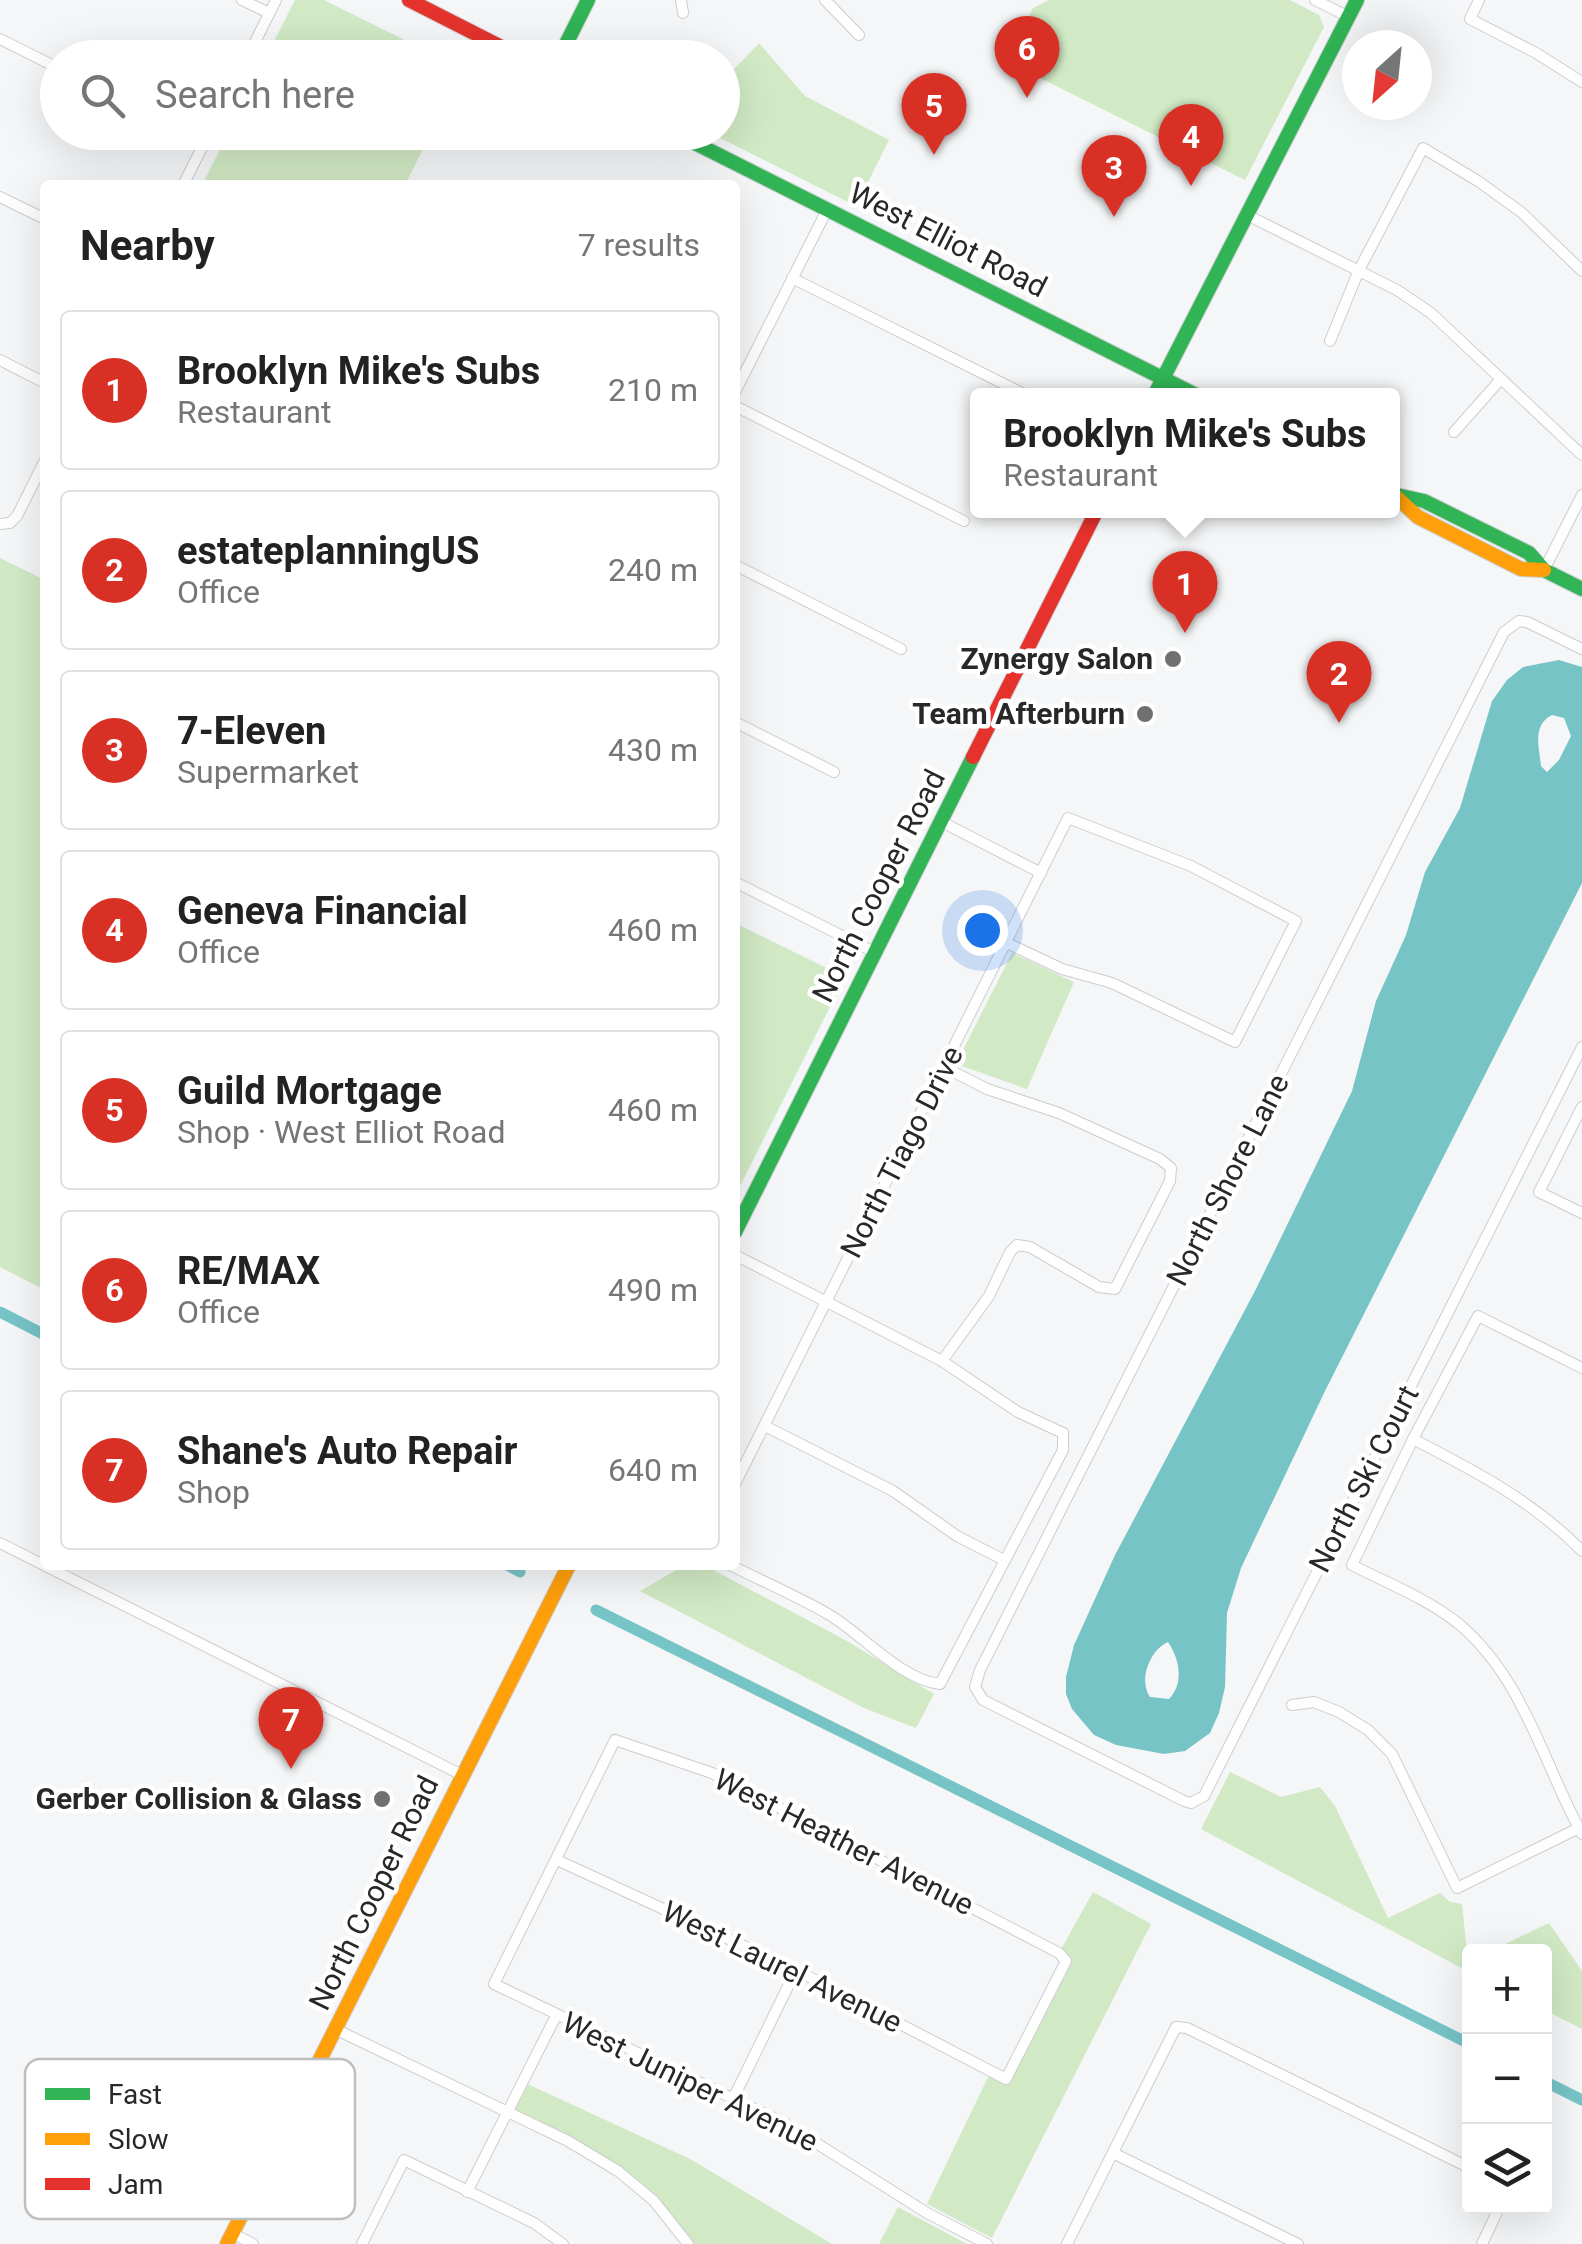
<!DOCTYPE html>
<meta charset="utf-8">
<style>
:root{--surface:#fff;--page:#f6f6f6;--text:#222;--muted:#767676;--line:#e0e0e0;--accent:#d93025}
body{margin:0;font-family:Roboto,sans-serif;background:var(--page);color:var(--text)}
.controls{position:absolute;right:30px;bottom:30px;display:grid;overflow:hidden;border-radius:10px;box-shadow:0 10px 40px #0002}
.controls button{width:90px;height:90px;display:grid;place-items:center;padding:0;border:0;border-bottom:2px solid var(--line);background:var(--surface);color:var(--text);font:50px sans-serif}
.compass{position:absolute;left:1342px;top:30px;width:90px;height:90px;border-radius:50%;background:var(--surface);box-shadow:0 10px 40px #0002;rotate:207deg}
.you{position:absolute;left:982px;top:930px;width:35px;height:35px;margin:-25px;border:8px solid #fff;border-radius:50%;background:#1a73e8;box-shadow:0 0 0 15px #1a73e833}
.badge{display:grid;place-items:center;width:65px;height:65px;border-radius:50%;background:var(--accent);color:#fff;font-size:32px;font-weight:700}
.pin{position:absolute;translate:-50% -82px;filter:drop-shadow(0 2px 5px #0008)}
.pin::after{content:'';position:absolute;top:52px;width:35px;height:30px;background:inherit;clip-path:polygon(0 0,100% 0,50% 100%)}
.popup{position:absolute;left:970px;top:388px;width:430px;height:130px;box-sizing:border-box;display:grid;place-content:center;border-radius:10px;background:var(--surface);filter:drop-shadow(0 2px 8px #0005);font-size:32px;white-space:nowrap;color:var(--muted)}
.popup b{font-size:38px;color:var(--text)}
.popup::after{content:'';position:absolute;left:50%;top:100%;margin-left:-20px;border:20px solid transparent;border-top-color:var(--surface)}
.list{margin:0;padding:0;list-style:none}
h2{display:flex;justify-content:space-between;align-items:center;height:130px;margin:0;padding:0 40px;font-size:42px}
h2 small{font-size:32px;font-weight:400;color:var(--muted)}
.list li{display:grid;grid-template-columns:65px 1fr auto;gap:30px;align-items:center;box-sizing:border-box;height:160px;margin:0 20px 20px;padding:0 20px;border:2px solid var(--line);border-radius:10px}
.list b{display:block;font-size:38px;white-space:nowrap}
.list p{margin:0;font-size:32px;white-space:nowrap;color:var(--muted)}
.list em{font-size:32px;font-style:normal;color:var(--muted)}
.icon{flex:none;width:55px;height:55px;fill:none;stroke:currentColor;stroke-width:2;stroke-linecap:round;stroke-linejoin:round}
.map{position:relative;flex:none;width:1582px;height:2244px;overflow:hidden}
.search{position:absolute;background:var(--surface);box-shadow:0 10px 40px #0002;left:40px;top:40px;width:700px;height:110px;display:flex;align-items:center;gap:25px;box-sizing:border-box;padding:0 35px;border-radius:55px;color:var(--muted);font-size:38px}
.panel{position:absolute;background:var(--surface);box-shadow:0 10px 40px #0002;left:40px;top:180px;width:700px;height:1390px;border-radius:10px}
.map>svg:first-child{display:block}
.green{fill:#d1e9c4}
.water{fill:#77c4c7;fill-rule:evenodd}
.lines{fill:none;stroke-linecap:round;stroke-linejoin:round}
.canal{stroke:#77c4c7;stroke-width:11}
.street-casing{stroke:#cccdce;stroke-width:12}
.fast-casing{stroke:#cccdce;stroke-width:16}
.slow-casing{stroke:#cccdce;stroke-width:16}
.jam-casing{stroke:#cccdce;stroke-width:16}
.street{stroke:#fefefe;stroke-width:10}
.fast{stroke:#30b455;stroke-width:14}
.slow{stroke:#ff9f0a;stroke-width:14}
.jam{stroke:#e5322d;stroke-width:14}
.poi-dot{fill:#707071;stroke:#fff;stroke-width:4}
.labels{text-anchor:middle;stroke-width:9;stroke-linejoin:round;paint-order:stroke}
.street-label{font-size:30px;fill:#282829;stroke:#fff}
.poi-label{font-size:30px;font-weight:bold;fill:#282829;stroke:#fff;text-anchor:end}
.key{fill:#fff;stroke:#bebebf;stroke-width:2.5}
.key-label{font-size:28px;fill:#282829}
</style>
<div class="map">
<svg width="1582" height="2244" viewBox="0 0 1582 2244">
<rect width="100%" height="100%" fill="#f5f6f7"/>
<g class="green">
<path d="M295,0h29l115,57h-173z"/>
<path d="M1049,0h241l29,15 5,12 -79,153 -239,-119 27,-53z"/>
<path d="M759,43l46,53 84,44 -33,66 -146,-73 12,-1 1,-51z"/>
<path d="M229,132h202v1l-26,52h-203z"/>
<path d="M0,558l45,22v710l-45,-23z"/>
<path d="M735,923l110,54 -110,219z"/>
<path d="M1012,953l62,29 -47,107 -71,-25z"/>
<path d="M685,1565h19l143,76 87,53 -18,34 -52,-20 -224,-117z"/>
<path d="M1230,1772l51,25 39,-10 15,19 53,112 52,-25 10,9 12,2 7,68 -268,-143z"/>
<path d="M1093,1892l58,32 -159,314 -65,-34 64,-133 15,7 60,-117 -7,-8z"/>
<path d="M1549,1923l33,48v58l-37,-19 -1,-58 -53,-1z"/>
<path d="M523,2082l169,78 140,84h-145l-31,-40 -38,-33 -110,-58z"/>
<path d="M898,2207l69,37h-88z"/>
</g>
<path class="water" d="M1559,660l23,7v216l-257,508 -84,177 -14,45 -2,74 -6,26 -9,20 -25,18 -21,3 -48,-9 -22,-10 -22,-26 -6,-15v-17l8,-32 41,-90 141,-266 96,-198 24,-90 30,-66 19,-63 35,-64 32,-107 15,-21 16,-13zM1552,715l12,3 7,18 -12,24 -12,12 -6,-6c-2,-19 -9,-41 11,-51zM1168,1642c12,18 16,41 1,57l-19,-2c-12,-17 0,-47 18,-55z"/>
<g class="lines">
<g class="canal">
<path d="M0,1312l45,23"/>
<path d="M507,1565l13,7"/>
<path d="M596,1610l874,434"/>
<path d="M1544,2081l38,19"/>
</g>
<defs>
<g id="street">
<path d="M242,0l27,13"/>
<path d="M681,0l2,13"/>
<path d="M825,0l34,35"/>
<path d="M1315,0l34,17"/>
<path d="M1479,0l-9,19 66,34 46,29"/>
<path d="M0,39l58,29"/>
<path d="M247,58l29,-58"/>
<path d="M188,132l17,9"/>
<path d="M183,185l27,-53"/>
<path d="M0,197l45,22"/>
<path d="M1249,216l148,74 34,23 151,142"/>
<path d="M792,278l234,117"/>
<path d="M1330,341l29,-71 64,-122 55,33 43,31 61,59"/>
<path d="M0,360l45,23"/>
<path d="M735,392l92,-182"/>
<path d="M735,406l229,115"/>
<path d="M1454,432l47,-53"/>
<path d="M0,524l10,-1 7,-7 28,-56"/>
<path d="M735,565l166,84"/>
<path d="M1544,570l38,-75"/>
<path d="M1582,649l-55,-27 -8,-1 -15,11 -524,1038 -5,17 8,13 201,101 7,2 13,-7 378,-749"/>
<path d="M735,722l99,50"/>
<path d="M942,822l99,51"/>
<path d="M735,882l141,71"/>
<path d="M1582,1107l-43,85 43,21"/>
<path d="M942,1361l47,-65 21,-44 7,-7 13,2 69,40 16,2 55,-108 1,-13 -11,-9 -101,-46 -72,-24 -43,-22"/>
<path d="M1582,1368l-104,-52 -65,123 -61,126c35,18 76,34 107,59 65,55 84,139 123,210"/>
<path d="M765,1426l128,65 64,45 47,24"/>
<path d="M1413,1439c62,32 120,62 169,112"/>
<path d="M735,1484l333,-666 123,48 105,55 -61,121 -123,-59 -50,-14 -55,-26"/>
<path d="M0,1543l462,232"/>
<path d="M730,1565c32,16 67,31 98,49 33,19 73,66 112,70l123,-234v-17l-45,-21 -76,-51 -207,-106"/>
<path d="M1292,1705l22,-3 25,10 29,18 24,24 65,134 122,-60"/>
<path d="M557,1860l239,110 210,109 60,-118 -7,-8 -347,-180 -97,-33 -121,244 292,140 141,89 60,31"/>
<path d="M337,2030l231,111 50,30 36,30 34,43"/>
<path d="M734,2097l62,-127"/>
<path d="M1113,2153l185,91"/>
<path d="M467,2192l89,-176"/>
<path d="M232,2233l21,11"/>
<path d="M362,2244l42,-84 130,63 29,21"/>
<path d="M1067,2244l109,-217 11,1 283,140"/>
<path d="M1482,2244l18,-38"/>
</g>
<g id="fast">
<path d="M559,58l29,-58"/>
<path d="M673,132l525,264"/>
<path d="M1154,396l203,-396"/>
<path d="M1392,494l32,7 105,52 15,17 38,19"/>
<path d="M735,1232l238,-475"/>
</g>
<g id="slow">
<path d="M1394,495l24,22 103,52 23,1"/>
<path d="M227,2244l342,-679"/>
</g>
<g id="jam">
<path d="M409,0l114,58"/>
<path d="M973,757l124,-247"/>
</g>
</defs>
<use href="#street" class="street-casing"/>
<use href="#fast" class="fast-casing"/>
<use href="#slow" class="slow-casing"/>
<use href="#jam" class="jam-casing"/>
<use href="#street" class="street"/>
<use href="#fast" class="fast"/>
<use href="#slow" class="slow"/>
<use href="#jam" class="jam"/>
</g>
<g class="poi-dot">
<circle cx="1173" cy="659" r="10"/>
<circle cx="1145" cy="714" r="10"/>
<circle cx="382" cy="1799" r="10"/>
</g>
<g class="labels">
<g class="street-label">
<text transform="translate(948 240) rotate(27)" y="10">West Elliot Road</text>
<text transform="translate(879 886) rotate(-63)" y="10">North Cooper Road</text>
<text transform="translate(902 1152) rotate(-63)" y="10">North Tiago Drive</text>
<text transform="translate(1228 1180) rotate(-63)" y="10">North Shore Lane</text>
<text transform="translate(1364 1479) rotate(-63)" y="10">North Ski Court</text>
<text transform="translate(844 1842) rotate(27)" y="10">West Heather Avenue</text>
<text transform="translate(374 1893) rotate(-64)" y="10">North Cooper Road</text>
<text transform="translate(782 1967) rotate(26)" y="10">West Laurel Avenue</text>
<text transform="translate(690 2082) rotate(26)" y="10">West Juniper Avenue</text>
</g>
<g class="poi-label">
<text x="1153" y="669">Zynergy Salon</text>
<text x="1125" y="724">Team Afterburn</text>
<text x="362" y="1809">Gerber Collision &amp; Glass</text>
</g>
</g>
<rect x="25" y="2059" width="330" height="160" rx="15" class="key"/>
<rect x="45" y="2088" width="45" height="12" fill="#30b455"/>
<rect x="45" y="2133" width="45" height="12" fill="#ff9f0a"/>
<rect x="45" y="2178" width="45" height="12" fill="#e5322d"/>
<g class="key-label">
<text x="108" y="2104">Fast</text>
<text x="108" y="2149">Slow</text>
<text x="108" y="2194">Jam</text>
</g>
</svg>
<div class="controls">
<button>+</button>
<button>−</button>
<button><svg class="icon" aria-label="layers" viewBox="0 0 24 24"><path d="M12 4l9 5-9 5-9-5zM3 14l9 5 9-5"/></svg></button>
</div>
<svg class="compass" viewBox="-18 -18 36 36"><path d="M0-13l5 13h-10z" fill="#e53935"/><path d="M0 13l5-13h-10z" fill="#767676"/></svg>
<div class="you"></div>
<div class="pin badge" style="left:1185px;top:633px">1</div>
<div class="popup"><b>Brooklyn Mike's Subs</b>Restaurant</div>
<div class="pin badge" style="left:1339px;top:723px">2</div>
<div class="pin badge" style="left:1114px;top:217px">3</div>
<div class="pin badge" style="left:1191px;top:186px">4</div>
<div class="pin badge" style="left:934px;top:155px">5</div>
<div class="pin badge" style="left:1027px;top:98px">6</div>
<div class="pin badge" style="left:291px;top:1769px">7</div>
<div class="search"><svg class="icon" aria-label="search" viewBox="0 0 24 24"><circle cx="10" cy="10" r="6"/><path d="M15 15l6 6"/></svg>Search here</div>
<section class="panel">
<h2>Nearby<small>7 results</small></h2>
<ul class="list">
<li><span class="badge">1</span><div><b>Brooklyn Mike's Subs</b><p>Restaurant</p></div><em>210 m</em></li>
<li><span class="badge">2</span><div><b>estateplanningUS</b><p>Office</p></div><em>240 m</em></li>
<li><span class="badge">3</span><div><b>7-Eleven</b><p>Supermarket</p></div><em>430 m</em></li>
<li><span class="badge">4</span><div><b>Geneva Financial</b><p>Office</p></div><em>460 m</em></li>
<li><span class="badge">5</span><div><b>Guild Mortgage</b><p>Shop · West Elliot Road</p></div><em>460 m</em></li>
<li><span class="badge">6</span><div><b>RE/MAX</b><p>Office</p></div><em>490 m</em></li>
<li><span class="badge">7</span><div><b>Shane's Auto Repair</b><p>Shop</p></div><em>640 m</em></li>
</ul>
</section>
</div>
